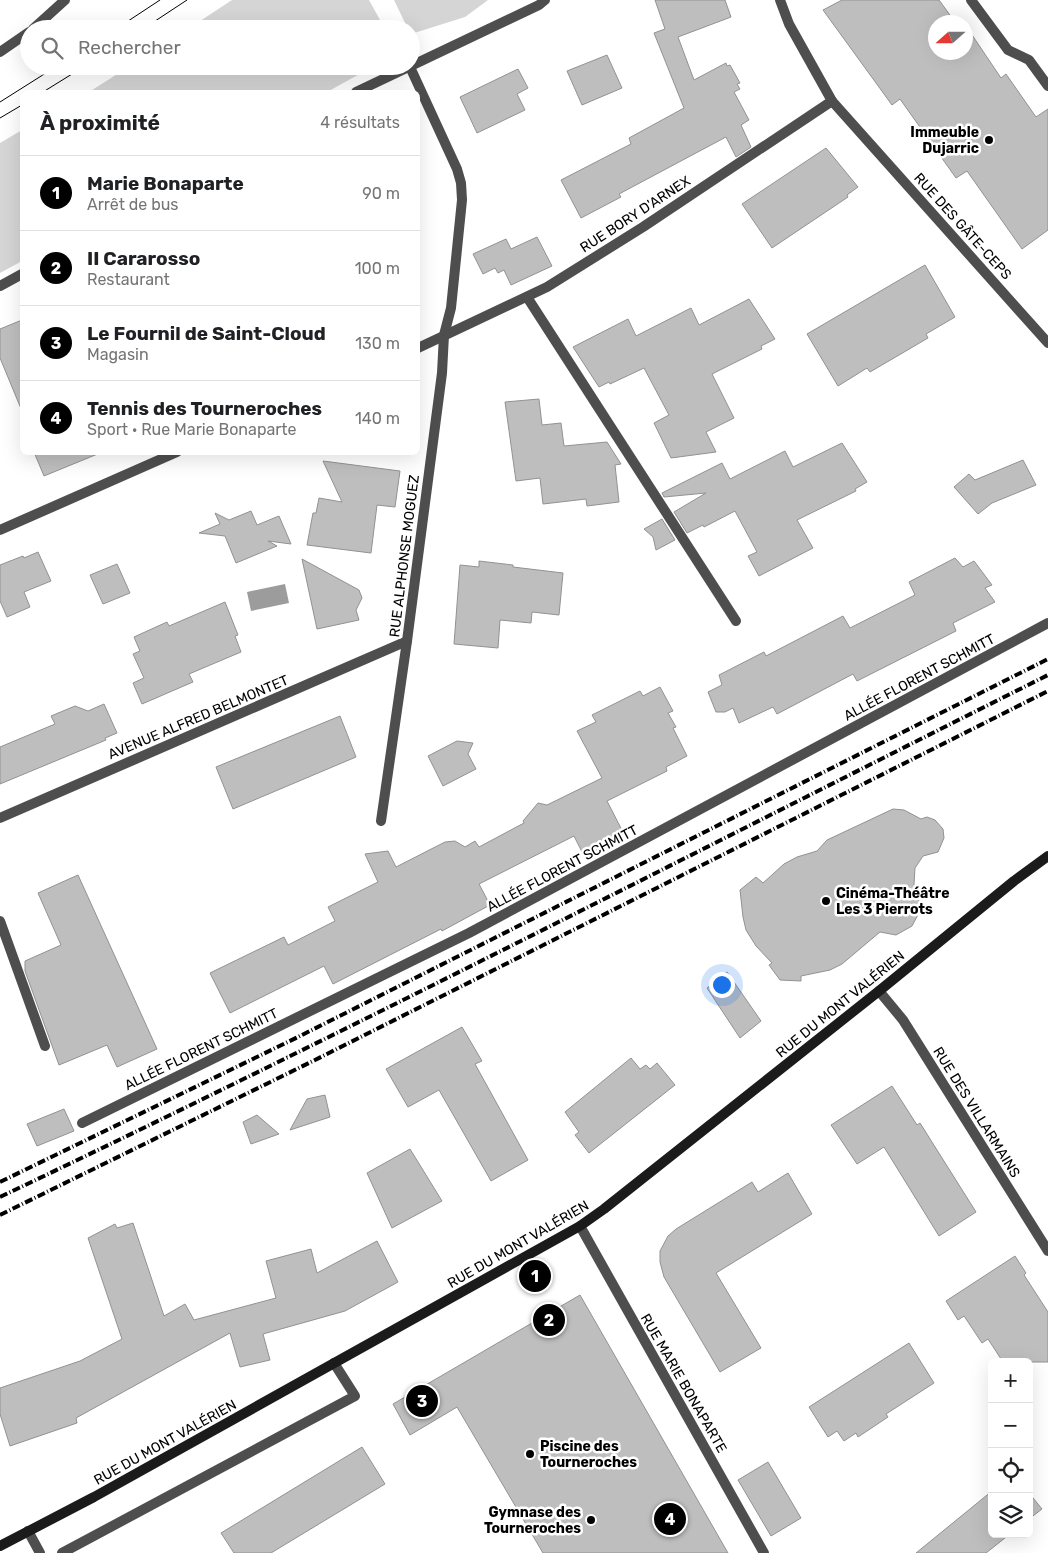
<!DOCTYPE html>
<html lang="fr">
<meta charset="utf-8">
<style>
:root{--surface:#fff;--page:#f2f2f2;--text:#202124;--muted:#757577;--line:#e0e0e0;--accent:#000}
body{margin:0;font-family:Rubik,sans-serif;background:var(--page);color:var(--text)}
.controls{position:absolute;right:15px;bottom:15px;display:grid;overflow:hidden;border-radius:8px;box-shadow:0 5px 20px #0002}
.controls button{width:45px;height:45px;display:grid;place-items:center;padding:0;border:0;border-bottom:1px solid var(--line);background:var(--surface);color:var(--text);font:25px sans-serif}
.compass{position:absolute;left:928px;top:15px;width:45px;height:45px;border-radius:50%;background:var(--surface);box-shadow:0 5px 20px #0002;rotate:249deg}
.you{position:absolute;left:721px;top:984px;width:18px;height:18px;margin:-12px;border:4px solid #fff;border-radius:50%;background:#1a73e8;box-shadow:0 0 0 8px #1a73e833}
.badge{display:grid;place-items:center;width:32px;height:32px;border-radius:50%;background:var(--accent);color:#fff;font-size:16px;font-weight:700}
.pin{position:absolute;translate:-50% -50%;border:2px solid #fff;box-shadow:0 1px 5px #0006}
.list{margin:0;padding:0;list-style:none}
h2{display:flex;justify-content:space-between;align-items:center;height:65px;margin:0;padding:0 20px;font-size:21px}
h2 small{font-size:16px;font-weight:400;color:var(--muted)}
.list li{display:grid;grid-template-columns:32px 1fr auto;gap:15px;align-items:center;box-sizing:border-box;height:75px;padding:0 20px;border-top:1px solid var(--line)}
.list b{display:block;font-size:19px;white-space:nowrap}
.list p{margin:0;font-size:16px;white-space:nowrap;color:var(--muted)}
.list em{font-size:16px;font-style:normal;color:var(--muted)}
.icon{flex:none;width:28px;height:28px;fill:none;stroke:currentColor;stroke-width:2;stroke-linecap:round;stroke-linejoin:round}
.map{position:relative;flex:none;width:1048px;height:1553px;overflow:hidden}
.search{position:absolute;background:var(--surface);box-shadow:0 5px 20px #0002;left:20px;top:20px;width:400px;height:55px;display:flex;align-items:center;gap:12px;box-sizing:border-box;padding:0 18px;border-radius:28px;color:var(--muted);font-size:19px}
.panel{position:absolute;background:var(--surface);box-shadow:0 5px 20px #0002;left:20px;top:90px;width:400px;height:365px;border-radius:8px}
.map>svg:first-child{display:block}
.green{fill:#d5d5d5}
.water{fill:#9c9c9c}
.building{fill:#bebebe;stroke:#929292}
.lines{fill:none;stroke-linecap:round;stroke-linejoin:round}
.service{stroke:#4e4e4e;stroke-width:10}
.pedestrian{stroke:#4e4e4e;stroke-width:10}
.minor{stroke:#4e4e4e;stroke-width:10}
.secondary{stroke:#1b1b1b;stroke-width:10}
.tram{stroke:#000;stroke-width:1}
.rail{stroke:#000;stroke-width:4;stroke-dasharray:8 2.5 1 2.5;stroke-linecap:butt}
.poi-dot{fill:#000;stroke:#fff;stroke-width:2}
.labels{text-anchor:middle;stroke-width:5;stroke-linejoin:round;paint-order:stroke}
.poi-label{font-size:14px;font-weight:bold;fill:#000;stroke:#fff;text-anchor:end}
.street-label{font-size:14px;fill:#000;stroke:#fff}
</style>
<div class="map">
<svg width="1048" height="1553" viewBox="0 0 1048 1553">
<rect width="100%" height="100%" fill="#fff"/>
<g class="green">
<path d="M232,0h137l16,29h-197z"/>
<path d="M394,0h94l-23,17 -54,17v-5h-3z"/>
<path d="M130,66h244l-47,26h-238z"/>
<path d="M22,130v131l-22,12v-130z"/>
</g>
<path class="water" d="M285,584l4,19 -38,8 -4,-19z"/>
<g class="building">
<path d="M655,0h70l6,17 -53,20 16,43 32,-17 1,3 3,-1 10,18 -3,1 3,5 -6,3 15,28 -8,5 10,22 -15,10 -10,-20 -107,57 2,3 -40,21 -20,-38 68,-35 2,-1 -2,-6 55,-30 -30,-75 11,-4z"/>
<path d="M842,0h97l16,22h-19v30h30v-26l35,52 5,-4 30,43 12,-8v121l-26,19 -55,-78 -11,7 -56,-79 -8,6 -69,-95z"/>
<path d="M607,55l15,33 -40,17 -15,-34z"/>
<path d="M518,69l10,19 -11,6 8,16 -48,23 -17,-36z"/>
<path d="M826,148l32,39 -11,8 1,2 -76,51 -30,-44z"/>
<path d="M537,237l15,29 -41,19 -7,-15 -6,3 -3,-5 -12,6 -10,-20 33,-15 5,10z"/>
<path d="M925,265l30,52 -29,17 2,4 -58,34 -3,-4 -29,18 -31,-52z"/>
<path d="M749,299l26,40 -14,7 1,3 -50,25 22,44 -28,14 10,20 -45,6 -17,-35 15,-8 -25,-47 -34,16 -1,-2 -10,5 -26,-40 55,-28 8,17 55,-28 8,17z"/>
<path d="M22,320v91l-22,-53v-29z"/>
<path d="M539,399l3,26 19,-2 3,23 43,-4 14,22 -6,1 4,37 -32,4 -1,-7 -43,5 -3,-26 -24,3 -11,-79z"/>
<path d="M842,443l25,39 -12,7 1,2 -59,29 16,28 -54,28 -11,-20 9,-4 -22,-41 -31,16 -1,-2 -16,8 -13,-21 32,-19 -42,4 -2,-4 60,-30 8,16 55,-28 8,16z"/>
<path d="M34,452h66v1l-56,23z"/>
<path d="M1023,460l13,25 -44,18 -14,11 -24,-27 15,-13 6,6z"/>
<path d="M323,461l77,10 -5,36 -18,-2 -6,48 -64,-8 6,-32h3l3,-15 23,4z"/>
<path d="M251,511l6,14 22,-9 12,28 -23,-3 9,5 -41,17 -11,-27 -26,-3 21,-9 -5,-11 14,7z"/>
<path d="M662,519l13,21 -19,10 -3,-13 -9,-8z"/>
<path d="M38,552l13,29 -27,11 6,15 -23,10 -7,-16v-36l23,-9 1,2z"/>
<path d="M955,558l8,9 11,-6 18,24 -7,3 10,14 -42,21 3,8 -99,50 -4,-7 -76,40 -4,-7 -34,16 -6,-15 -8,4h-9l-8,-20 14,-7 -3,-10 45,-23 2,4 77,-40 7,12 65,-33 -6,-13z"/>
<path d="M302,559l57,31 3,8 -6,12 3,10 -42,9z"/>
<path d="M479,561l34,4v2l50,6 -4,42 -27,-3 -1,11 -31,-3 -2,28 -44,-4 6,-79 19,2z"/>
<path d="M117,564l13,29 -27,11 -13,-29z"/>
<path d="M225,602l13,33 -3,1 6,16 -52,22 4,8 -51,22 -9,-21 11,-5 -11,-24 7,-3 -6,-14 33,-15 2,4z"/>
<path d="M660,687l13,24 -5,2 8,14 -3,1 14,28 -21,11 1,4 -60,30 18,35 -41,20 -10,-20 -95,48 11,21 -48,26 -1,-2 -108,55 -9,-18 -94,47 -20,-40 74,-36 4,8 47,-24 -7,-14 50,-25 -13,-28 23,-3 8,16 49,-25 10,-1 10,6 10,-6 4,6 45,-24 -1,-2 15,-18 9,2 55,-27 -25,-47 19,-9 -4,-7 48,-24 3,5z"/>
<path d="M104,704l13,29 -12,5 1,2 -106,44v-37l55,-23 -4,-8 24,-10 13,5z"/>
<path d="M340,716l16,41 -123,52 -17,-42z"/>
<path d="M457,741l16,2 -5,11 8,15 -33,17 -15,-30z"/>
<path d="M893,809l11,1 17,9 6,-2 8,3 8,9 1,9 -6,14 -15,4 -8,12 -1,16 7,25 -9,17 -16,9 -16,-3 -38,32 -12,6 -29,6v5l-21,-1 -11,-15 3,-2 -16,-17 -10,-16 -3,-13 -3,-27 16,-13 7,6 21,-19 13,-7 20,-6 10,-11z"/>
<path d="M78,875l79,174 -40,18 -10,-22 -48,20 -34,-94v-10l36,-16 -23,-52z"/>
<path d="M727,972l34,49 -21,17 -33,-50z"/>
<path d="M462,1027l20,34 -7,3 53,96 -37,21 -52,-91 -31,17 -22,-38z"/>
<path d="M631,1058l9,11 6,-4 4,4 7,-6 18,22 -86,68 -14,-18 4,-3 -14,-20z"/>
<path d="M892,1086l25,39 3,-2 56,89 -37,24 -55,-89 -27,17 -26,-39z"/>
<path d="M325,1095l5,22 -40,13 17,-31z"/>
<path d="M64,1109l10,22 -37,15 -10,-22z"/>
<path d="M257,1115l22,19 -28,10 -8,-22z"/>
<path d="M410,1149l32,52 -50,27 -25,-55z"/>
<path d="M788,1173l24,41 -96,59 45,75 -41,24 -56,-95 -4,-15v-11l8,-15 8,-7 76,-47 6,10z"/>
<path d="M133,1223l31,93 21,-12 9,16 82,-22 -10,-37 45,-12 6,24 60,-32 21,41 -53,29 -82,23 7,26 -30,7 -10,-34 -154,85 1,5 -67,23 -10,-32v-26l80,-27 42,-22 -34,-101 27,-14 2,4z"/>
<path d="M1015,1256l11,17 -2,2 24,37v50h-45l-15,-23 -6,4 -18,-27 -6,4 -12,-19z"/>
<path d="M580,1295l148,258h-185l-86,-146 -47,28 -17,-31z"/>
<path d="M909,1343l25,40 -48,31 2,3 -30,20 -2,-4 -12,8 -7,-10 -9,6 -19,-30z"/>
<path d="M362,1447l23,37 -114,69h-37l-13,-20z"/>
<path d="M768,1462l33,56 -30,18 -33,-56z"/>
<path d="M992,1491v43h18l-24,19h-70z"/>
<path d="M1029,1493l13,16 -13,10z"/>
</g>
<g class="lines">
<g class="service">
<path d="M971,0l37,50 21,10 19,26"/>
<path d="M527,297l209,324"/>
<path d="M28,1531l12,22"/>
<path d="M62,1553l293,-157 -21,-33"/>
</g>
<path class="pedestrian" d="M0,921l45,125"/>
<g class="minor">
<path d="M780,0l9,24 43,77 216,242"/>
<path d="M33,29l32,-29"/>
<path d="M0,52l29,-20"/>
<path d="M356,92l183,-87 6,-5"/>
<path d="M0,286l22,-12"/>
<path d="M418,348l129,-61 96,-60 189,-126"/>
<path d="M0,530l177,-78"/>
<path d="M0,818l407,-177"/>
<path d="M381,821l26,-180 35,-268 2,-38 7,-27 11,-108 -1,-17 -4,-14 -47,-102"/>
<path d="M879,991l24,29 145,231"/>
<path d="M82,1123l387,-190 579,-310"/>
<path d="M580,1226l184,327"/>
</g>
<path class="secondary" d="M0,1546l94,-49 486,-271 24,-17 275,-218 135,-110 34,-25"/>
<g class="tram">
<path d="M116,29l44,-29"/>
<path d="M143,29l44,-29"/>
<path d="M43,92l42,-26"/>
<path d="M0,102l57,-36"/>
<path d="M0,118l22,-13"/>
</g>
<g class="rail">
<path d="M0,1182l300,-146 748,-377"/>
<path d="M0,1197c353,-168 699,-347 1048,-522"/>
<path d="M0,1215l313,-154 735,-370"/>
</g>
</g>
<g class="poi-dot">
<circle cx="989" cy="140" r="5"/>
<circle cx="826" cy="901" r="5"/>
<circle cx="530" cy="1454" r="5"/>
<circle cx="591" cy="1520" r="5"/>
</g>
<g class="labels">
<g class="poi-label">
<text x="979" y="137">Immeuble<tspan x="979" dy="16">Dujarric</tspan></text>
<text x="836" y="898" text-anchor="start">Cinéma-Théâtre<tspan x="836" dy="16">Les 3 Pierrots</tspan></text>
<text x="540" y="1451" text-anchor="start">Piscine des<tspan x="540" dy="16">Tourneroches</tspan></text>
<text x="581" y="1517">Gymnase des<tspan x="581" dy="16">Tourneroches</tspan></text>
</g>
<g class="street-label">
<text transform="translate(635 214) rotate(-33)" y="5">RUE BORY D'ARNEX</text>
<text transform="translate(963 226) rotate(48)" y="5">RUE DES GÂTE-CEPS</text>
<text transform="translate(404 556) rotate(-83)" y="5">RUE ALPHONSE MOGUEZ</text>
<text transform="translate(919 677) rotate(-28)" y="5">ALLÉE FLORENT SCHMITT</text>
<text transform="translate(198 717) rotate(-23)" y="5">AVENUE ALFRED BELMONTET</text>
<text transform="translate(562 868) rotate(-28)" y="5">ALLÉE FLORENT SCHMITT</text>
<text transform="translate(840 1004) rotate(-39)" y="5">RUE DU MONT VALÉRIEN</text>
<text transform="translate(201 1049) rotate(-26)" y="5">ALLÉE FLORENT SCHMITT</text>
<text transform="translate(977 1112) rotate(58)" y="5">RUE DES VILLARMAINS</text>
<text transform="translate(518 1244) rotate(-30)" y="5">RUE DU MONT VALÉRIEN</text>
<text transform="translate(684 1383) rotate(60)" y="5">RUE MARIE BONAPARTE</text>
<text transform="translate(165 1442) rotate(-29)" y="5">RUE DU MONT VALÉRIEN</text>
</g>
</g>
</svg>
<div class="controls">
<button>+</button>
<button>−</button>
<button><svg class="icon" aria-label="locate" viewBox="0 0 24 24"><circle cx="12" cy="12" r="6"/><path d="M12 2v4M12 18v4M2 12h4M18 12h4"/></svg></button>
<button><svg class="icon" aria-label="layers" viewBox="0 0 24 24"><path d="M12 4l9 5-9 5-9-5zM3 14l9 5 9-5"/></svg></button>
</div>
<svg class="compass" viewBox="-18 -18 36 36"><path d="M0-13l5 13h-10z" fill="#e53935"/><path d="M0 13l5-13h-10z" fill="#757577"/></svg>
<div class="you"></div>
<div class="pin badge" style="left:535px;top:1276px">1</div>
<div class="pin badge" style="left:549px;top:1320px">2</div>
<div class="pin badge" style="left:422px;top:1401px">3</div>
<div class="pin badge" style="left:670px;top:1519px">4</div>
<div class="search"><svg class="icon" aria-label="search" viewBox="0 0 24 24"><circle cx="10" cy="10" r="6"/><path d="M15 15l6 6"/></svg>Rechercher</div>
<section class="panel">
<h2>À proximité<small>4 résultats</small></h2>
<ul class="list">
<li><span class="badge">1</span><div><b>Marie Bonaparte</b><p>Arrêt de bus</p></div><em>90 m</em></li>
<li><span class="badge">2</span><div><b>II Cararosso</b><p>Restaurant</p></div><em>100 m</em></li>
<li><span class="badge">3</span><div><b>Le Fournil de Saint-Cloud</b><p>Magasin</p></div><em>130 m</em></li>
<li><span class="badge">4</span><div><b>Tennis des Tourneroches</b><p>Sport · Rue Marie Bonaparte</p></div><em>140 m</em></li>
</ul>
</section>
</div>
